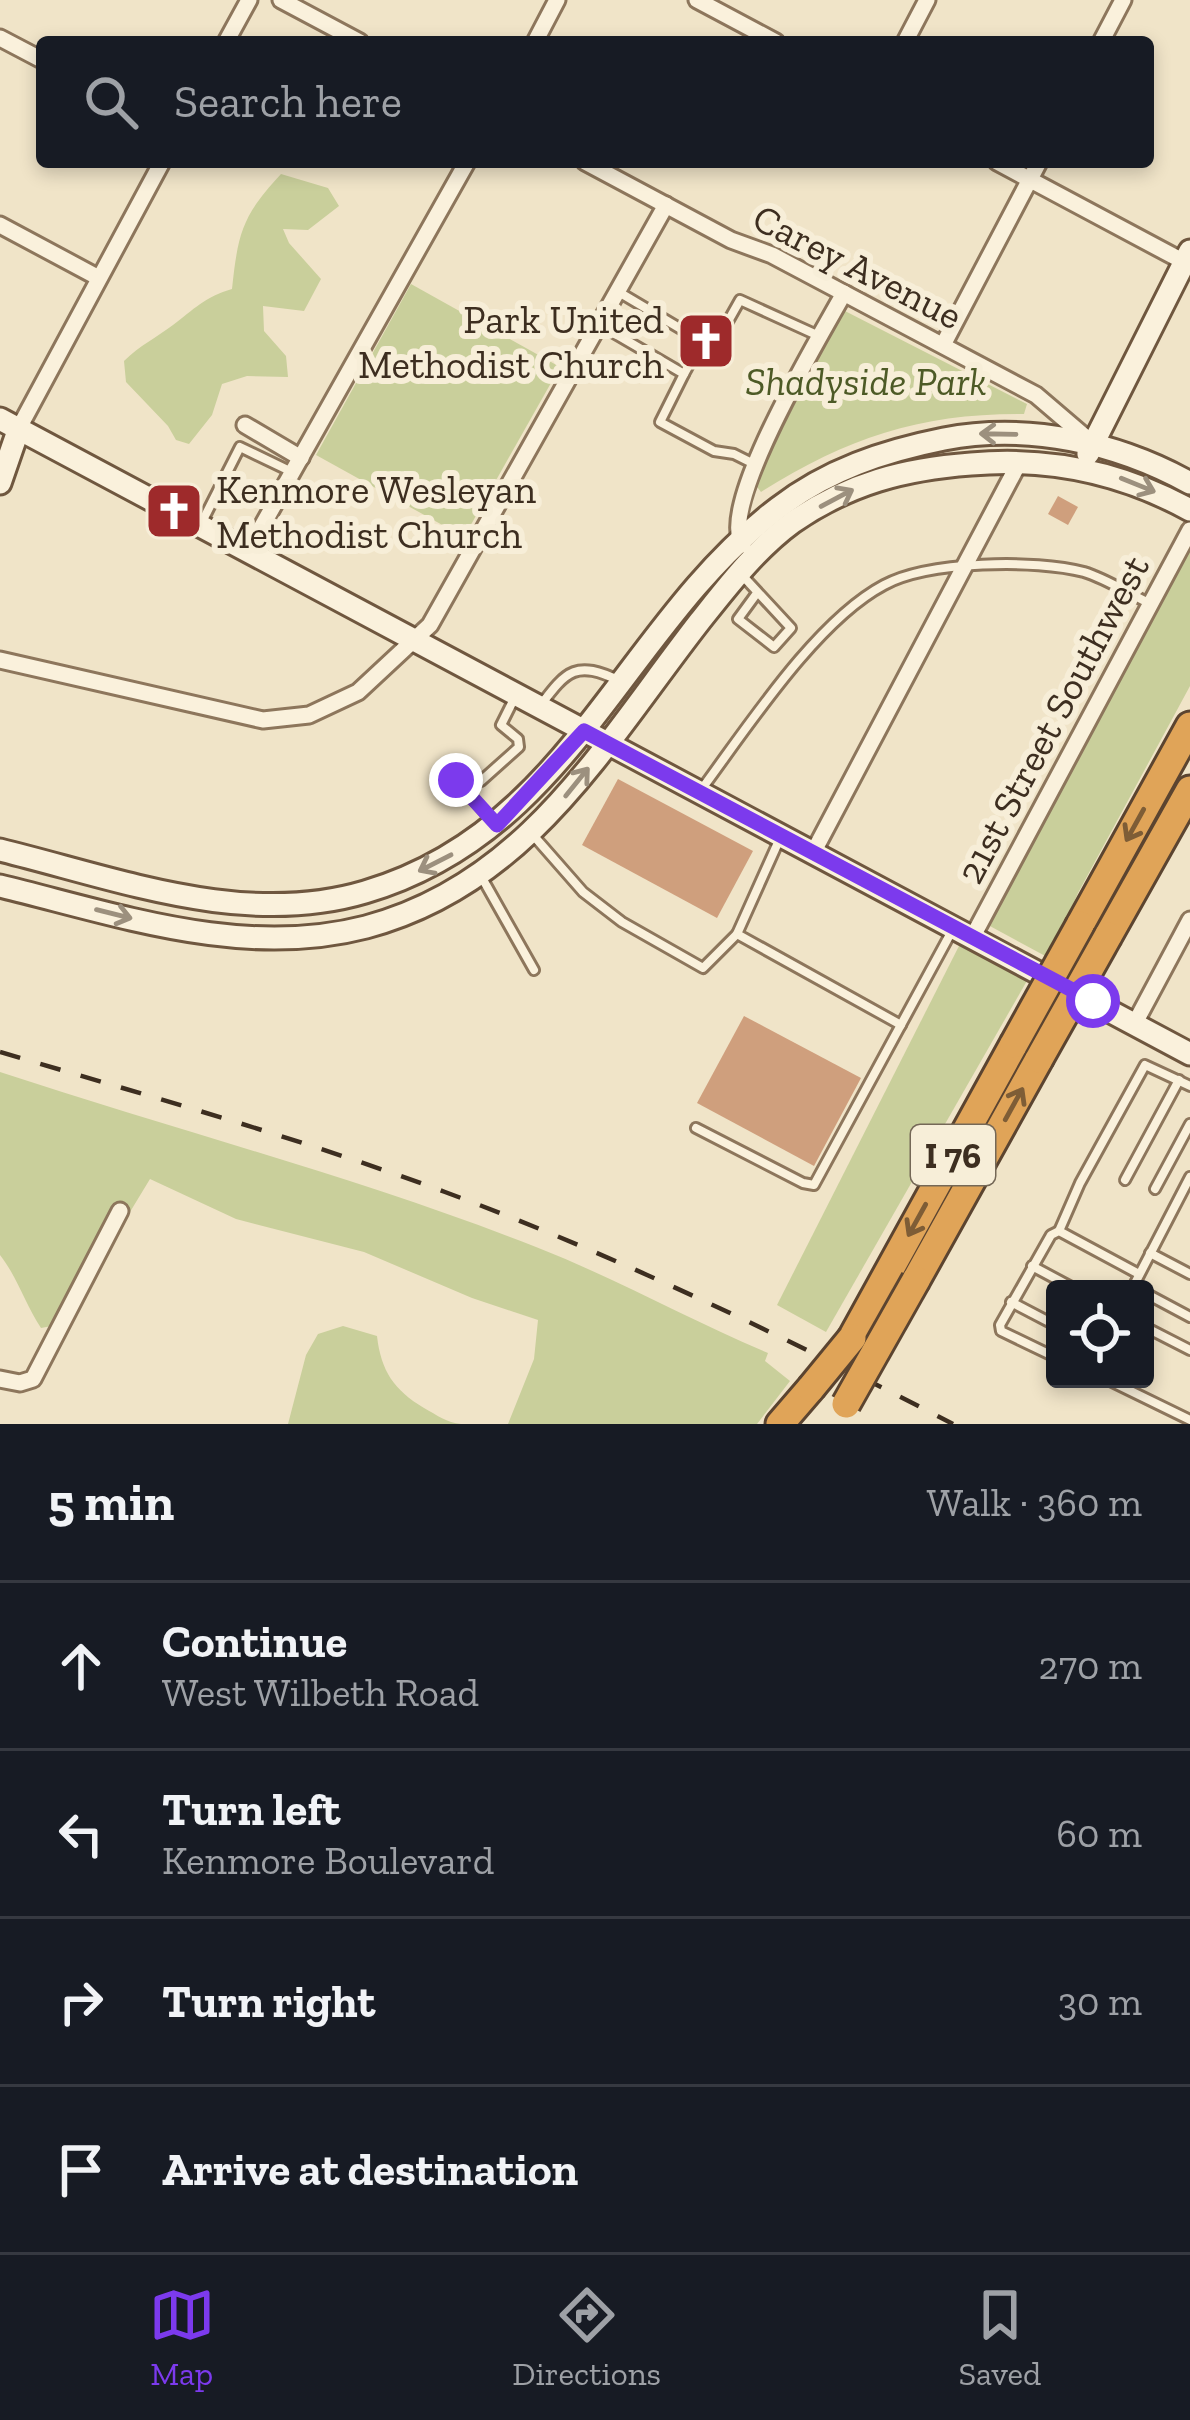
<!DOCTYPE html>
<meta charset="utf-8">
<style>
:root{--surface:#171b24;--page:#20242c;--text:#f1f3f6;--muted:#9ea1a6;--line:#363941;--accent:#7c3aed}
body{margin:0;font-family:"Zilla Slab",serif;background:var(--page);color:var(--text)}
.controls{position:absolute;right:36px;bottom:36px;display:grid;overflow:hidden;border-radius:12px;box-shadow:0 6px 18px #0003}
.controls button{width:108px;height:108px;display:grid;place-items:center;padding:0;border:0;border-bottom:3px solid var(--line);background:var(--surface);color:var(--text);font:60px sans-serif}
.stop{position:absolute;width:36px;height:36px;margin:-27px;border:9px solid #7c3aed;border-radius:50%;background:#fff}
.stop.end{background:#7c3aed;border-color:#fff;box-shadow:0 3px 12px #0008}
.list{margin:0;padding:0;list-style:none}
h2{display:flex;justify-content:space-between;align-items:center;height:156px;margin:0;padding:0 48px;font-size:51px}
h2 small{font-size:39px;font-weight:400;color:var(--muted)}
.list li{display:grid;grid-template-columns:78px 1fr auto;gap:36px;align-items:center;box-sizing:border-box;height:168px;padding:0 48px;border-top:3px solid var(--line)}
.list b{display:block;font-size:45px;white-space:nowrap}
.list p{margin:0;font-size:39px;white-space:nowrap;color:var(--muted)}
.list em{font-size:39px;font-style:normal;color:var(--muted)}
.icon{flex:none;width:66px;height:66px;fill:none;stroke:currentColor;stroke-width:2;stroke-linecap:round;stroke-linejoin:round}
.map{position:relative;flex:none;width:1190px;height:1424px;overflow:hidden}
.search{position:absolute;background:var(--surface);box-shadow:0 6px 18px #0003;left:36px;right:36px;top:36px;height:132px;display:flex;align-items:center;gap:30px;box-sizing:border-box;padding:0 42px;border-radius:12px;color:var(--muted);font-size:45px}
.sheet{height:828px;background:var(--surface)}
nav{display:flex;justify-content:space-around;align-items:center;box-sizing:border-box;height:168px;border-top:3px solid var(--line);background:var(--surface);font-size:33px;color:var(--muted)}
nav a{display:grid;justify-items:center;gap:6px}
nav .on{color:var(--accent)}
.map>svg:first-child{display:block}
.green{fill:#c9cf9b}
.building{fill:#cf9f7d}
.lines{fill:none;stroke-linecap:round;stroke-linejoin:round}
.lane-casing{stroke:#8d765c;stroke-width:14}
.street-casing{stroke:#8d765c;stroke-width:21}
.secondary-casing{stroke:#6f573f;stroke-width:27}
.highway-casing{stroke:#5b4430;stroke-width:33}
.lane{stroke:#faf1dc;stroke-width:8}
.street{stroke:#faf1dc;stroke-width:15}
.secondary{stroke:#faf1dc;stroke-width:21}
.highway{stroke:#e0a458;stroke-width:27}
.rail{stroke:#3d2e20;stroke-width:4.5;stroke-dasharray:21 21;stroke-linecap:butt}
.highway-bridge-casing{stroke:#5b4430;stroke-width:33;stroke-linecap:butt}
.highway-bridge{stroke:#e0a458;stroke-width:27}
.oneway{stroke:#9c907e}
.oneway2{stroke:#7e5d36}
.route{stroke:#7c3aed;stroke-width:15}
.labels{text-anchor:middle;stroke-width:12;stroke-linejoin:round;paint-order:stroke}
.shield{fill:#f7eed8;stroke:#756857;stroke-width:3}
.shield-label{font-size:36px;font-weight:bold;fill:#3d2e20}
.street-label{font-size:39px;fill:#3d2e20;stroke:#f7eed8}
.poi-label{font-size:39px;fill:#3d2e20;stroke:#f7eed8;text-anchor:end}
.park-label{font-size:39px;font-style:italic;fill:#4d5a26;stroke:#f7eed8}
</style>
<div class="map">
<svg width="1190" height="1424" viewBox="0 0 1190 1424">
<rect width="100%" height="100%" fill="#f0e4c8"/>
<g class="green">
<path d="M281,174l47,14 11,18 -31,24 -25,-1 6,14 32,36 -17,32 -41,-5 1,25 22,25 2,21 -41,-1 -25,8 -10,31 -23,29 -13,-4 -8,-14 -42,-44 -2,-21c16,-16 32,-23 49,-36 20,-15 33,-29 59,-36 6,-56 10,-73 49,-115z"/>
<path d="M411,284l149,83 -96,170 -148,-82z"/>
<path d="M843,310l184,94 -3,10c-102,-1 -176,23 -263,78l-7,-9z"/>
<path d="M1190,545v141l-112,207 -29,65 -61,-33z"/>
<path d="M960,944l68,35 -202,353 -49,-27z"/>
<path d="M0,1072c178,59 361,106 536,175 79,31 154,73 232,106l-3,8 25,20 -33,43h-249l26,-65 4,-39 -66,-22 -108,-46 -128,-33 -86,-40 -88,145 -21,4c-16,-24 -23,-50 -41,-73z"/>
<path d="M343,1326l34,10c4,35 17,54 47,72 13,7 23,15 37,16h-173l18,-69 12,-21z"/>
</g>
<g class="building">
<path d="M1058,496l20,11 -10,18 -20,-11z"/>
<path d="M618,779l135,72 -36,67 -135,-73z"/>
<path d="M744,1016l117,62 -47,88 -117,-63z"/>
</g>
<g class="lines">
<defs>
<g id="lane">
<path d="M617,291l96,57 27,-48 79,36"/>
<path d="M600,325l84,49 -24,48 54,29 20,3 20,10"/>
<path d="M684,374l11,-20 17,-5"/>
<path d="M201,524l39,-77 52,25"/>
<path d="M741,574l50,54 -17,19 -36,-28 19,-26"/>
<path d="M540,706c27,-36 36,-46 80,-25"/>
<path d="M443,773l13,7 36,40"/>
<path d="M481,781l38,-34 -1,-8 -17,-14 14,-28"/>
<path d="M701,790c46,-62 115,-169 183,-205 44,-24 152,-26 200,-13 23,7 45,22 67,32"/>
<path d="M533,835l50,57 39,30 81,46 34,-34"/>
<path d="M781,836l-44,98 164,91"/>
<path d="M481,876l53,94"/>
<path d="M696,1128l107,55 11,2 139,-256"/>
<path d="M1125,1180l54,-100"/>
<path d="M1155,1189l35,-65"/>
<path d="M1059,1231l21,-48 65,-118 45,21"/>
<path d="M1150,1253l40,21"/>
<path d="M1032,1266l43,23"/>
<path d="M1132,1289l58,-112"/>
<path d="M1145,1293l45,24"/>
<path d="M1011,1302l44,23"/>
<path d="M1145,1327l45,23"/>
<path d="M1055,1357l-54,-26 -1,-6 51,-90 8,-4 80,43"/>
<path d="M1106,1379l84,41"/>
</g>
<g id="street">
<path d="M281,0l79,42"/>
<path d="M697,0l79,42"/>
<path d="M0,38l42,22"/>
<path d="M226,42l23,-42"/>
<path d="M535,42l22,-42"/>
<path d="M905,42l22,-42"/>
<path d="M1101,42l22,-42"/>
<path d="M585,162l146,78 41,15 264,140 55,47"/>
<path d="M997,162l193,103"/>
<path d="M0,225l99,53"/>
<path d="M943,345l96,-183"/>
<path d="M245,425l56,33"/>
<path d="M19,428l143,-266"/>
<path d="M743,545c-27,-37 78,-210 101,-252"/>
<path d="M248,551l219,-389"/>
<path d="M0,660l263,60 46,-5 49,-23 72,-67 236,-420"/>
<path d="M814,851l206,-390"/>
<path d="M972,938l218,-408"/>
<path d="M1135,1023l55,-103"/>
<path d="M0,1379l20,4 13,-4 87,-168"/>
</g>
<g id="secondary">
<path d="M0,419l1190,635"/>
<path d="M1088,454l102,-203"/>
<path d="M0,483l19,-55"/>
<path d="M0,850c118,29 244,78 365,42 207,-61 257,-265 413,-384 49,-38 106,-57 166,-69 84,-16 172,3 246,44"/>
<path d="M0,886c119,29 243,73 366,41 162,-43 238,-183 334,-306 28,-35 56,-72 93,-99 57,-39 111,-53 178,-58 78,-7 150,8 219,46"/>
</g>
<g id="highway">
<path d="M1080,925l110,-199"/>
<path d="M1108,936l82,-146"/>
<path d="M916,1280l123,-221"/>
<path d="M852,1338l162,-294"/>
<path d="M780,1424l31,-36"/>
</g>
</defs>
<use href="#lane" class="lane-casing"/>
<use href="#street" class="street-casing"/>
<use href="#secondary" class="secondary-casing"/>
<use href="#highway" class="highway-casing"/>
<use href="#lane" class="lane"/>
<use href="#street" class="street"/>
<use href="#secondary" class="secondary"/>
<use href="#highway" class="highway"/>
<path class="rail" d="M0,1052c149,44 299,86 445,140 175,65 342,146 508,232"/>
<defs>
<g id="highway-bridge">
<path d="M1014,1044l66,-119"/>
<path d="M1039,1059l69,-123"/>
<path d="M811,1388l41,-50"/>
<path d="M846,1404l70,-124"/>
</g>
</defs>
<use href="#highway-bridge" class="highway-bridge-casing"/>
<use href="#highway-bridge" class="highway-bridge"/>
</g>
<defs><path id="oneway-shaft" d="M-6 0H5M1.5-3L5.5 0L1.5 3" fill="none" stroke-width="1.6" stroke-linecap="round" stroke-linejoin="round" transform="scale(3)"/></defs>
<g class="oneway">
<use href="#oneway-shaft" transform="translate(998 434) rotate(-179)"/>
<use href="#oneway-shaft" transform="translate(1138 485) rotate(22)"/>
<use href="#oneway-shaft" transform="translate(837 498) rotate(-28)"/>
<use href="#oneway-shaft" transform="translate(577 782) rotate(-51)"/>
<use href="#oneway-shaft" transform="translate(435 863) rotate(153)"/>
<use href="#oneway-shaft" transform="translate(114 914) rotate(14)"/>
</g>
<g class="oneway2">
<use href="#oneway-shaft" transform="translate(1135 825) rotate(119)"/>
<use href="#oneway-shaft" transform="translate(1014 1104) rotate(-61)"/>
<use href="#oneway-shaft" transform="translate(917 1220) rotate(119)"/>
</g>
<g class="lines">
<path class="route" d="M456,780l41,45 87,-94 509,270"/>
</g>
<defs>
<symbol id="church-square" viewBox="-11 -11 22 22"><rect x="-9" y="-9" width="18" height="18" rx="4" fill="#9e2a2b" stroke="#f7eed8"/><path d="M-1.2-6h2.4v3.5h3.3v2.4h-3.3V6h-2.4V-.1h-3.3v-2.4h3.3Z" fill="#fff"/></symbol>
</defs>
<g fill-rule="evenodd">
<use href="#church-square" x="673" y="308" width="66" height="66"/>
<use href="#church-square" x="141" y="478" width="66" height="66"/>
</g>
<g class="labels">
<rect class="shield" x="911" y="1125" width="84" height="60" rx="9"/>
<g class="shield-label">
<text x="953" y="1168">I 76</text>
</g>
<g class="street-label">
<text transform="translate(858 266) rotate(27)" y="14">Carey Avenue</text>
<text transform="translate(1052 719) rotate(-62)" y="14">21st Street Southwest</text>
</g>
<g class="poi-label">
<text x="664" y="333">Park United<tspan x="664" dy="45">Methodist Church</tspan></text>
<text x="216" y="503" text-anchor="start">Kenmore Wesleyan<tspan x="216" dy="45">Methodist Church</tspan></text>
</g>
<g class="park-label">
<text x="866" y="395">Shadyside Park</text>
</g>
</g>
</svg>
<div class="controls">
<button><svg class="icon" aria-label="locate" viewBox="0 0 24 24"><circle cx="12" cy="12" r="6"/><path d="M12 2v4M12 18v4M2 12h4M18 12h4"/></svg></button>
</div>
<div class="stop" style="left:1093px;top:1001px"></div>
<div class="stop end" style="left:456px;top:780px"></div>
<div class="search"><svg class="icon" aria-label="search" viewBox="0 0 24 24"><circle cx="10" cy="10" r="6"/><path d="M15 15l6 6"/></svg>Search here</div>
</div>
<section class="sheet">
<h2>5 min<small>Walk · 360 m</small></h2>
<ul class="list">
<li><svg class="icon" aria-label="ahead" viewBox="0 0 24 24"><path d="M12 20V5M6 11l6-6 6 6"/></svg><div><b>Continue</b><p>West Wilbeth Road</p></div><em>270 m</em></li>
<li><svg class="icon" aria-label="left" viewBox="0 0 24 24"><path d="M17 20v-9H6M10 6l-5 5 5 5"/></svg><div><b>Turn left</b><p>Kenmore Boulevard</p></div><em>60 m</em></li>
<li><svg class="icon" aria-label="right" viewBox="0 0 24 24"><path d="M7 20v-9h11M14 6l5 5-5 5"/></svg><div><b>Turn right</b></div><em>30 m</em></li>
<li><svg class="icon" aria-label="arrive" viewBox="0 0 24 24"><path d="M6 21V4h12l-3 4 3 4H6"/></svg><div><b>Arrive at destination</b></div></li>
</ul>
</section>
<nav>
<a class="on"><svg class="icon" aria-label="map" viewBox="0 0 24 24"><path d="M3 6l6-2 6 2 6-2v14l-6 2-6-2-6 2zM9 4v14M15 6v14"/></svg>Map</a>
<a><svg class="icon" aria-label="directions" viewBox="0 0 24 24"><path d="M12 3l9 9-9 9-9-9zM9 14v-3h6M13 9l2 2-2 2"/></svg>Directions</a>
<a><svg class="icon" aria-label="saved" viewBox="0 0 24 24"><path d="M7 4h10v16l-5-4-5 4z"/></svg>Saved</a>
</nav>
